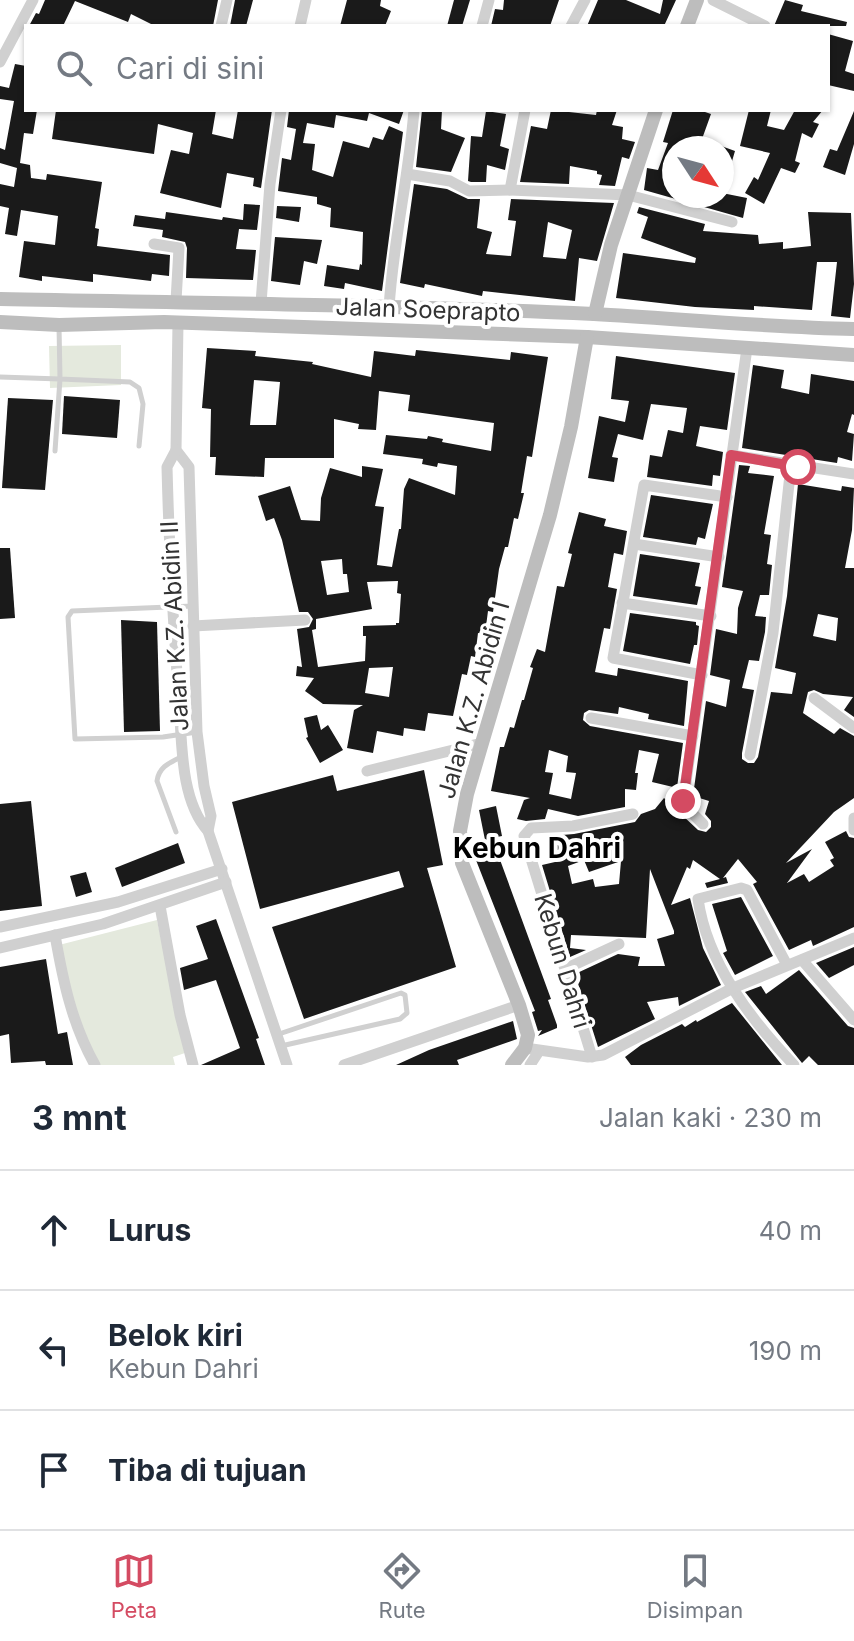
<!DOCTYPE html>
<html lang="id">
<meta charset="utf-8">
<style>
:root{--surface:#fff;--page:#f2f2f3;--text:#1f2937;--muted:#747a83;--line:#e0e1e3;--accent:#d44b62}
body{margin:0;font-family:Inter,sans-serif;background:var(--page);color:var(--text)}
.compass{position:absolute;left:662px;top:136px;width:72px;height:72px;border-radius:50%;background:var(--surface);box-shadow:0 2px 6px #0004;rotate:126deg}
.stop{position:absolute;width:24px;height:24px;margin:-18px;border:6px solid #d44b62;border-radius:50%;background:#fff}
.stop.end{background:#d44b62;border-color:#fff;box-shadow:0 2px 8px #0008}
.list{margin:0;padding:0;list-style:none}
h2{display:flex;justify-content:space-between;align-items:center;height:104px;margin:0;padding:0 32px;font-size:34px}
h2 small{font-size:26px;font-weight:400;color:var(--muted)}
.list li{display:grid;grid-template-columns:52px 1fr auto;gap:24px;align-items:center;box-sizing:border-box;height:120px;padding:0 32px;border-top:2px solid var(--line)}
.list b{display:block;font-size:30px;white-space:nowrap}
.list p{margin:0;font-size:26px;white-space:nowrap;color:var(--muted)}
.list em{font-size:26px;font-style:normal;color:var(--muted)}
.icon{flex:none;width:44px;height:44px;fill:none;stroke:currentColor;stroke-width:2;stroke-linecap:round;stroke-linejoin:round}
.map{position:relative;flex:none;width:854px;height:1065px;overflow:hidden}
.search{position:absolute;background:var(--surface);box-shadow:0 2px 6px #0004;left:24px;right:24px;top:24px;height:88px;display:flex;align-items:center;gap:20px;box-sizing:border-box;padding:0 28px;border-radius:0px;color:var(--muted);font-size:30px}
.sheet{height:464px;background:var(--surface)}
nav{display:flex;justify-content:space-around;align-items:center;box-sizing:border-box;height:112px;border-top:2px solid var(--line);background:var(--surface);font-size:22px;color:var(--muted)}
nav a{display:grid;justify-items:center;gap:4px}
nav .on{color:var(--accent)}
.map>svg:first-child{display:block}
.green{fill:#e4e9dd}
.building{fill:#1a1a1a;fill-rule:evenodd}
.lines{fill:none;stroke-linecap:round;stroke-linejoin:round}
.lane{stroke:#d0d0d0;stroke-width:5}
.street{stroke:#d0d0d0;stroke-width:11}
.secondary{stroke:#bdbdbd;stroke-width:14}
.route{stroke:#d44b62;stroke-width:10}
.labels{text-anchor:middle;stroke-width:8;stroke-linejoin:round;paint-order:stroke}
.street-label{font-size:24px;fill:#333;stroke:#fff}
.quarter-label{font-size:28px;font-weight:bold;fill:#000;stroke:#fff}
</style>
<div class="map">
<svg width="854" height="1065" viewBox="0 0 854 1065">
<rect width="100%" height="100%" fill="#fff"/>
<g class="green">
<path d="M121,345v40l-71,3 -1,-42z"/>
<path d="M157,920l28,133 -12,4 2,8h-81l-39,-119z"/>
</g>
<g class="building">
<path d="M45,0h173l-5,26h-58l-24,-12 -3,8 -53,-21 -12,25h-34l7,-13 3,1z"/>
<path d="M235,0h18l-7,26h-16z"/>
<path d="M347,0h34l-1,6 11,5 -6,15h-45z"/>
<path d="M454,0h16l-8,26h-15z"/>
<path d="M504,0h55l-9,26h-59l4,-17 8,1z"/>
<path d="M598,0h28l34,14 3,-14h13l-12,26h-77z"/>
<path d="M785,0l18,5 -2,6 46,11 -1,4h-72z"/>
<path d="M828,34l25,7 -8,30 9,3v17l-26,-6z"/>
<path d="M15,64l11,2v44h11l-4,24 -9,-1 -4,30 10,2 1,13 15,2 1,-6 55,8 -7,46 4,1 -2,17 73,9 -1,21 -17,-2 -1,7 -58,-7v8l-51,-6v5l-23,-4 5,-36 31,4 3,-29 -37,-6 -4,26 -12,-2 4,-26 -9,-2v-22l14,3 3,-19 -17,-5v-15l5,2 9,-49 -14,-2v-13l9,2z"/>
<path d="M56,110h160l-4,24 21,5 5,-29h34l-11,78 -8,-2 1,-8 -27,-5 -6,35 -61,-15 11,-43 18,4 4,-21 -35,-9 -4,30 -102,-15z"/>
<path d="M289,110h115l-5,14 -30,-11 -2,8 -31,-6 -2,13 -27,-5 -4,20 12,1 -3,26 21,7 10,-36 26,7 4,-11 10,3 6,-14 14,6 -21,159 -37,-8 -1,6 -20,-3 3,-21 32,5 1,-6 2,1 1,-33 -33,-5 1,-19 -14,-4v-7l-39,-6 4,-33 9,2 5,-31 -9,-2z"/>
<path d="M422,110h20l-1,19 24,9 -14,34 -35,-5z"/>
<path d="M551,110l45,5 1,-5h20l-5,15 11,2 -1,12 13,3 -6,17 -7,-2 -7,29 -16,-1 3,-10 -5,-1v-3l-27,-5 -1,18 -49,-2 11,-56 16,3z"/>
<path d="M673,110h26l12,4 -9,25 33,12 -10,34 -3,-1v-36h-39l-9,-3v51h48v-3l25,5 -4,20 -99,-28 3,-22 11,2 10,-27 -5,-1z"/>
<path d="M749,110h22l-4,16 17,4 11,-20h28l-10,12 6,2 -7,14 -10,-5 -7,28 5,2 -5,10 -14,-5 -17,36 -19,-11 9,-16 4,3 12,-27 -30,-7z"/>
<path d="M486,111l20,3 -6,32 9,3 -4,21 -18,-5 -1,17h-15l-3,-1 3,-45 11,1z"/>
<path d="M854,111v33l-9,31 -22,-8 7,-18 7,2z"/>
<path d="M414,184l33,5 21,10h12l-3,29 15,4 -6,22 25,2 5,-35 -8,-1 3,-21 103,4 -17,58 -18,-3 -4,43 -92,-10 -1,5 -57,-12 -1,4 -24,-5zM548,222l24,8 -6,29 -23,-2z"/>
<path d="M244,204l16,1 -3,25 -18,-1 -3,20 20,1 -3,30 -67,-2 1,-30 -2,-6 -23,-5 1,-7 -30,-4 2,-11 30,4 1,-7 56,8 1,-3 20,3z"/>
<path d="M277,206l24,1 -2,15 -23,-4z"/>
<path d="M639,207l66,17 -2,7 55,4 1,9 24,-2v7l28,-3 -3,-34 43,1 3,71 -4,34 -19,-2 6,-54h-20l-5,48 -58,-4v4l-59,-3 -79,-9 7,-45 72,10 1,-5 -55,-20 7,-21 -11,-4z"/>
<path d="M275,237l47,3 -5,24 -13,-3 -4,24 -29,-4z"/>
<path d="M207,348l49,3 -1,5 58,6 -1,2 59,13 3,-26 41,5 1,-6 94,10 1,-8 37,5 -16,100 -5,-1 -6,37h3l-6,26 -4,-1 -6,29h-3l-6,22 -6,43 -5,-1 -3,23 -7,-1 -3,24 -4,-1 -4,19 -5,-1 -9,42 -25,-3 -3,18 -21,-3 -1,8 -26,-5 -4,22 -26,-5 7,-38 9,-5 -40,-1 -18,-13 9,-13 -18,-2 1,-10 5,1 -5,-38 12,-2 4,-8 -5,-7h-9l-17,-72 -8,-22 -8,3 -8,-25 32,-10 11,34 19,1 1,-23 9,-30 32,9v-11l21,3 -8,37 9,1 -7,58 15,2 7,-38h2l3,-40 5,-11 46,17 2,-29 -19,-3 -1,4 -15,-3 1,-5 -40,-5 3,-19 41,4 1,-3 15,3 -1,3 49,9 3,-28 -86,-12 2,-16 -31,-4 -3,39 -18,-1 1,-5 -25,-5v39h-69l-1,19 -49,-2 1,-18h-6l1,-48 -9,-1zM254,380l26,2 -4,43h-26zM342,559l1,15h4l2,18 -22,3 -6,-34zM398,581l-1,12 4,1 -2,29h-3v2l-33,1v10h3l-1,25 -47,6 -6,-37 4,-1v-10l56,-10 -5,-27zM393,667l-4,30 -24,-4 4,-25z"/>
<path d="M616,356l119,17 -8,57 -27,-4 -4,20 27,6 -3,24 -7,-1 -1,11 -65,-9 3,-22 12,2 6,-27 15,3 4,-25 -36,-4 -8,36 -25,-6 -6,23 6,1 -4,24 -26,-4 11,-62 26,6 4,-21 -18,-2z"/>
<path d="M753,365l31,5 -3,18 28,6 2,-20 43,7v34l-2,-1 -5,18 7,2 -2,27 -14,-4 -1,6 -95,-15z"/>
<path d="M64,396l56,4 -3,38 -55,-4z"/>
<path d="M8,398l45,2 -8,90 -43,-2z"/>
<path d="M739,465l11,1 -2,7 26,3 -10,58 7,1 -4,29 5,1 -3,30h-9l-5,21 11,1 -1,15 -6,29 -10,-1 -7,28 12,2 -12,63v6l6,4h6l4,-6 13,-65 21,2 4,-21 -21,-5 12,-72 11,-112 43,7 1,-5 12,2 -2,42 -7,38h9v149l-10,-7 9,-13 -30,-3 -9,-4 -6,2 -5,21 31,21 6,-6 14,8v62l-20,14 -48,51 26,-14 -25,34 17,-9 5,8 25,-16 -4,-6 4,-2 -9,-16 21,-11 3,6 5,1v89l-41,19 -2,-6 -22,10 -36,-66 4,-2 -19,-23 -15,19 3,-1 2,6 -21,5 -2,-5 15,-4 -27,-19 -3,9 -3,-2 -16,38 19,-7 13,50 18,37 -42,21 -1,-9 -31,5 8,17 -57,28 -23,-73 43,-20 22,3 -2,9h27l-8,-27 17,-5v-3l-24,-62 -4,69 -75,-3 -1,13 16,2 -16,7 -28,-92 13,-3 -5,-26 24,-2 61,-12 6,-8 14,-5 9,-11 34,32 8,2 5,-5v-6l-6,-7 4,-13 -16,-5 13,-95 20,6 4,-27 -20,-5 6,-46 21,5 1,-26 5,-17 -21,-4zM818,614l20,4 -2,23 -23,-5zM584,860l5,12 32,-11 -2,23 -24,3 -2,-8 -21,5 -4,-18z"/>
<path d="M651,495l62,9 -8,35 -7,-2 -2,8 -53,-8z"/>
<path d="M579,512l27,7 -2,7 23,5 -4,24 -9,-2 -6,34 9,2 -7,40 -6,-1 -9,44 22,4 1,-8 70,13 -4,45 -36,-7 1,-5 -30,-7 -1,7 -29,-4 -5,3 -1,7 7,6 93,17 -7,52 -8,-2 5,-6 -21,-5 7,-28 -20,-4 -4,23h3l-2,17 -11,-1v18l-47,9 -30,-7 -3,10 -19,2 -9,-2 7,-19 6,-2 -39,-7 9,-44h4l6,-20 4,1 8,-28h2l9,-32 -3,-1 7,-18 8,3 12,-66 7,1 8,-33 -4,-1zM549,750l19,6 -2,16 10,1 -5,26 -22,-5 4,-21 -8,-1z"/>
<path d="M0,548h10l5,70 -15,1z"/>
<path d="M640,554l60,9 -5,23 6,1 -4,18 -64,-9z"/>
<path d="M630,613l66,9v3l3,1 -2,19h-3l-4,19 -67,-13z"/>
<path d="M121,620l36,2 3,109 -36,1z"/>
<path d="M317,715l4,15 7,-5 15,25 -23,13 -14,-25 2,-1 -4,-19z"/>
<path d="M424,770l19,95 -16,3 29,99 -152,52 -32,-92 132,-40 -5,-16 -139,38 -28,-107 101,-27 4,16z"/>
<path d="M31,801l11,105 -42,5v-107z"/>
<path d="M496,806l6,30 -10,2 59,161 -3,1 9,25v3l-19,8 4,-6 -4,1 -6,-19 3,-1 -61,-156 13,-5 -8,-40z"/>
<path d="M178,843l7,20 -63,24 -7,-19z"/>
<path d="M86,872l6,20 -16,5 -6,-21z"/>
<path d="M741,897l32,59 -38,19 -12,-22 4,-2 -15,-47z"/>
<path d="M216,919l43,119 -3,1 9,26h-64l39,-17 -24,-68 -32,10 -4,-22 28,-9 -12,-33z"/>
<path d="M854,947v18l-25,13 -13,-15z"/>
<path d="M46,959l12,75 9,-2 6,33h-27l-1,-4 -34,2 -2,-29 -9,2v-69z"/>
<path d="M799,970l49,56 6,2v37h-36l-9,-9 -7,7 -57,-71 16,-6 5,8z"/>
<path d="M732,1003l50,62h-151l-6,-8 16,-12 41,-21 3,3 11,-7 1,2z"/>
<path d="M513,1021l4,18 -60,21 2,5h-63l33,-15z"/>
</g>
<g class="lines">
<g class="lane">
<path d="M59,326l1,53 70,3 9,6 4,16 -4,42"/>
<path d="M0,377l60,2 -5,72"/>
<path d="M193,606l-121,5 -4,6 7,122 88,-2 34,-5"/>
<path d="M176,832l-19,-51c2,-14 12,-18 24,-24"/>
<path d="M279,1034l122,-41 4,2 2,18 -7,6 -119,27"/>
</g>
<g class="street">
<path d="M713,0l52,26"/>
<path d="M221,26l6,-26"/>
<path d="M300,26l6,-26"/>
<path d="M482,26l7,-26"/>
<path d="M571,26l14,-26"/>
<path d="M0,62l33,-62"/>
<path d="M407,174l43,7 19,10 41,-1 118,5 104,27"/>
<path d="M510,190l15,-80"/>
<path d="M154,244l25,4 -3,53"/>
<path d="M261,303l9,-119 11,-74"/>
<path d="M389,308c4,-67 20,-131 25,-198"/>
<path d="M178,323l-2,127 13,17 8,265 7,54 7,30 -3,15"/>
<path d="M176,450l-9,17c2,78 6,156 12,234 3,41 1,99 29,130l79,234"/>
<path d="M731,455l123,19"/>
<path d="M634,544l85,13"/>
<path d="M622,603l89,13"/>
<path d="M193,626l112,-6"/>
<path d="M702,675l-89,-17 31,-173 83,12"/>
<path d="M814,698l40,30"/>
<path d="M591,718l102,18"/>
<path d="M750,755l23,-122 18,-168"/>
<path d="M367,771l115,-28"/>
<path d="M854,818v12"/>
<path d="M703,824l-18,-18 -1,-10 63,-448"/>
<path d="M160,906l20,109 13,50"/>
<path d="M0,927l118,-25 104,-33"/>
<path d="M55,935c8,46 17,89 40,130"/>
<path d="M0,948l103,-24 123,-42"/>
<path d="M802,960l52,60"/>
<path d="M787,965l-40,-75 -6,-2 -43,11c9,64 53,121 96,166"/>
<path d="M565,969l54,-25"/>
<path d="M525,1048l63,9 15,-2 130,-67 121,-50"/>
<path d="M592,1057l-68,-221 7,-8 42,-2 60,-12"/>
<path d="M344,1065l175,-60"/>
<path d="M530,1065l9,-14"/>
</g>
<g class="secondary">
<path d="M687,26l10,-26"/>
<path d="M0,299c198,4 396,6 594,15 87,5 173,13 260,15"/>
<path d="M595,314l16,-69 45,-135"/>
<path d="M0,322l59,3 105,-3 423,15 267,18"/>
<path d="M512,1065l13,-17 3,-13 -9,-30 -57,-142 -2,-32 7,-37 15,-51 68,-228 21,-88 16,-90"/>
</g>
</g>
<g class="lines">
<path class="route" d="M683,801l48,-346 67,12"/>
</g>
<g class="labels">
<g class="street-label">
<text transform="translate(428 310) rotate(2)" y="8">Jalan Soeprapto</text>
<text transform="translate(175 626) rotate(-93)" y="8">Jalan K.Z. Abidin II</text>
<text transform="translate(474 700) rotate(-74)" y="8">Jalan K.Z. Abidin I</text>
<text transform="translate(562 961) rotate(73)" y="8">Kebun Dahri</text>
</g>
<g class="quarter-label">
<text x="537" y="858">Kebun Dahri</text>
</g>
</g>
</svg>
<svg class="compass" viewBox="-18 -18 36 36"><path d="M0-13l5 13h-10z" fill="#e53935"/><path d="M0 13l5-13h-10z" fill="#747a83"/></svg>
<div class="stop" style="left:798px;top:467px"></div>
<div class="stop end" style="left:683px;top:801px"></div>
<div class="search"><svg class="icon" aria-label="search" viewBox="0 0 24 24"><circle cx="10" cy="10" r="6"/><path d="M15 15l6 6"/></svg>Cari di sini</div>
</div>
<section class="sheet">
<h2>3 mnt<small>Jalan kaki · 230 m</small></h2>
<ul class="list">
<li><svg class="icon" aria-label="ahead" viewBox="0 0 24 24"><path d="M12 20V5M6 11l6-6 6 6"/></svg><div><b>Lurus</b></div><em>40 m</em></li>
<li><svg class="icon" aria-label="left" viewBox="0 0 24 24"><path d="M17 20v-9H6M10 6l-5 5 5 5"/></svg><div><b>Belok kiri</b><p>Kebun Dahri</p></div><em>190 m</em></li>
<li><svg class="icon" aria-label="arrive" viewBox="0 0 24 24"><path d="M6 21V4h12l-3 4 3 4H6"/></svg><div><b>Tiba di tujuan</b></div></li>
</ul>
</section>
<nav>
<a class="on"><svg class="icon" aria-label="map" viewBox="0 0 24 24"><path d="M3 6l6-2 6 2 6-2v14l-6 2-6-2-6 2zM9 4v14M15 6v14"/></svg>Peta</a>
<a><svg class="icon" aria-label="directions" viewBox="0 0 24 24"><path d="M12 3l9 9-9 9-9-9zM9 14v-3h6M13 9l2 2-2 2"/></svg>Rute</a>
<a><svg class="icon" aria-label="saved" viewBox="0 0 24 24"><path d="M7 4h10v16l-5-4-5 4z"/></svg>Disimpan</a>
</nav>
